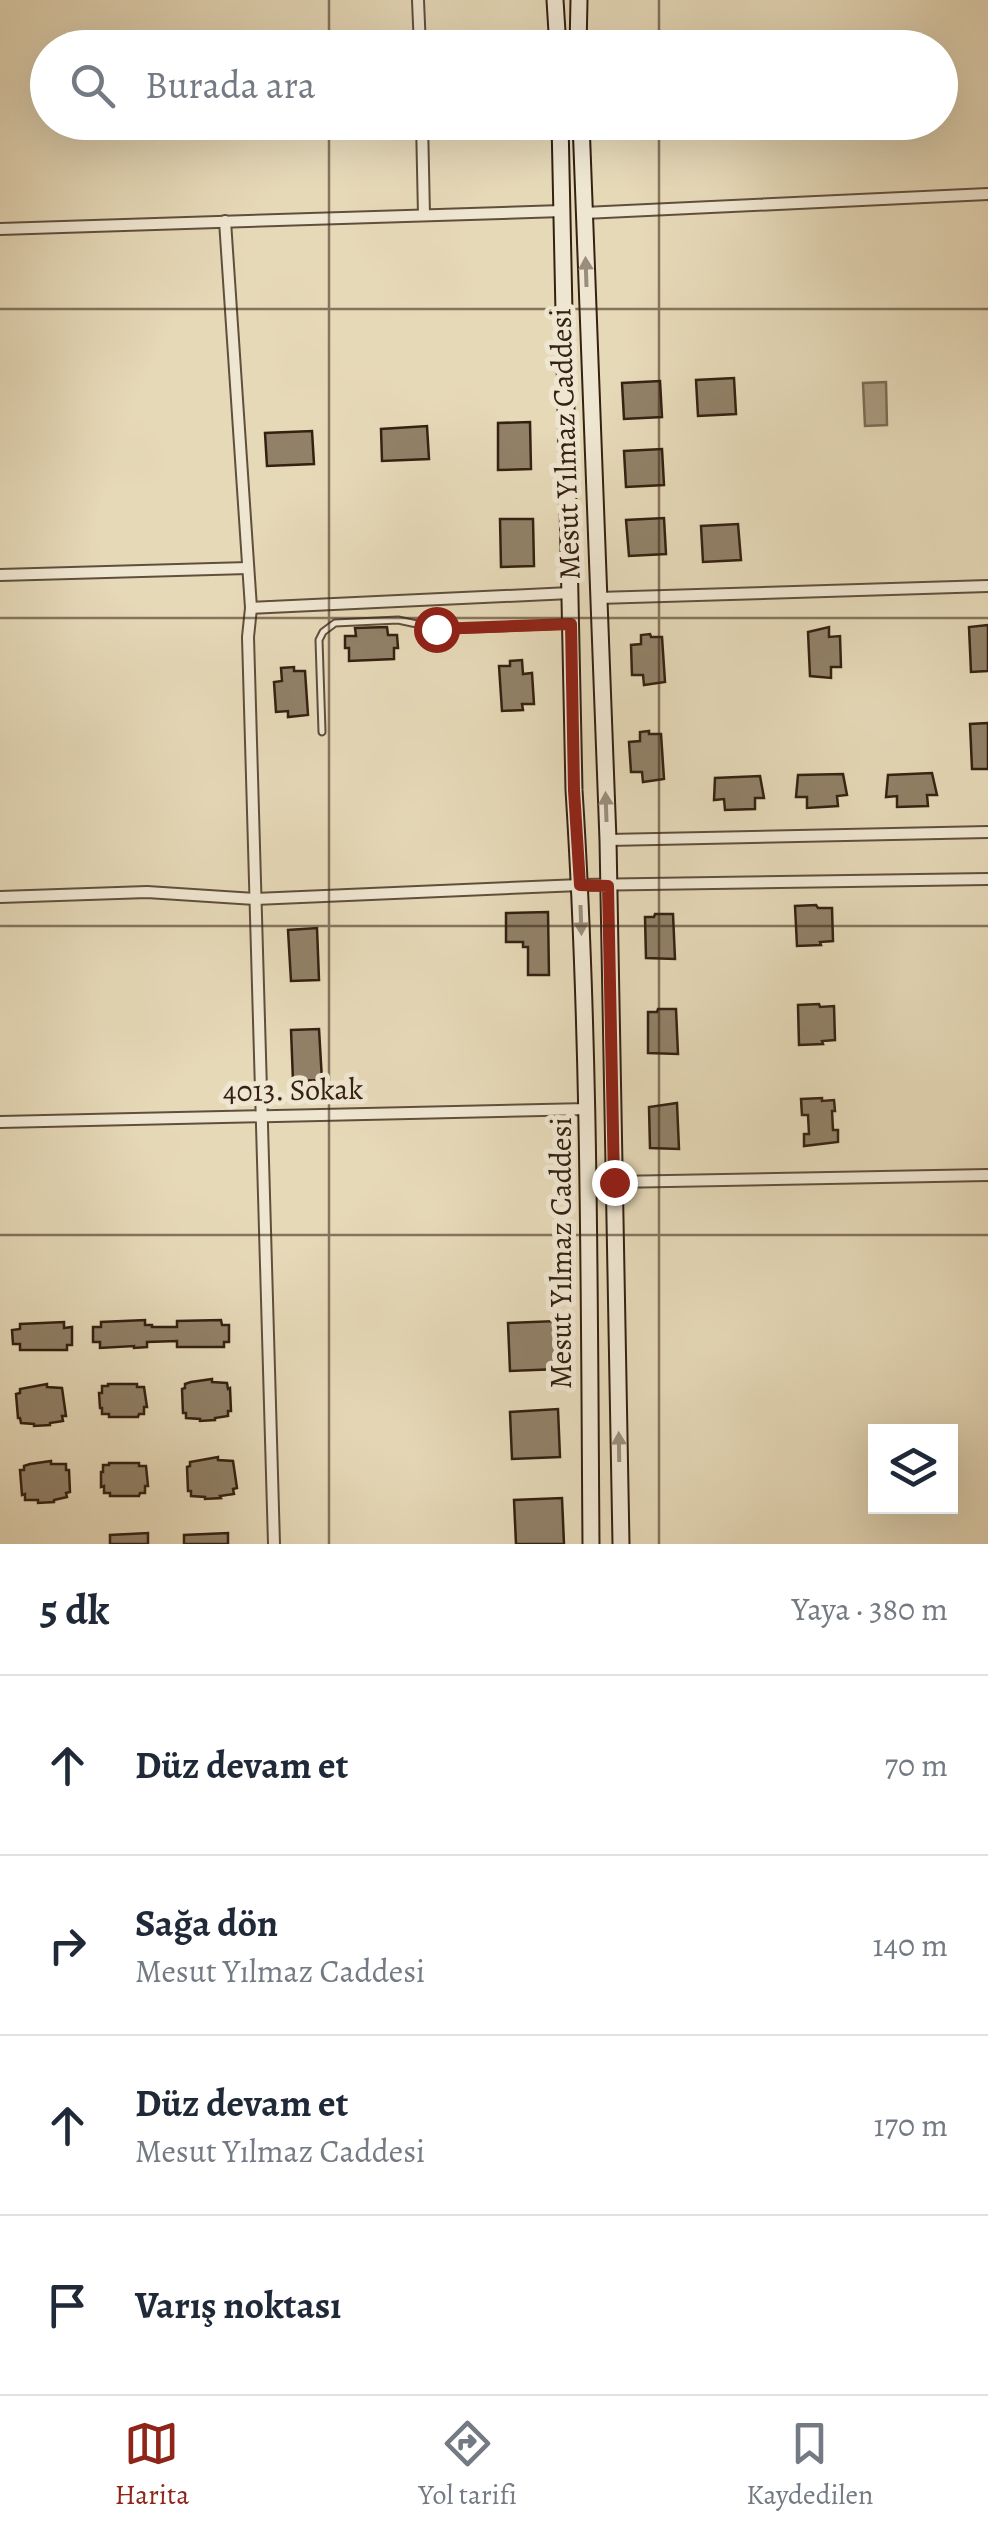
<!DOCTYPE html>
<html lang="tr">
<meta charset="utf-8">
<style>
:root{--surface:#fff;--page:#f6f6f7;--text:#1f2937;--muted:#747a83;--line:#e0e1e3;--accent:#8f2418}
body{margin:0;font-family:Alegreya,serif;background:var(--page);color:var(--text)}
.controls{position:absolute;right:30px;bottom:30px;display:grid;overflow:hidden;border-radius:0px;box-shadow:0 10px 40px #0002}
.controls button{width:90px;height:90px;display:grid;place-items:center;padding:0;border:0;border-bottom:2px solid var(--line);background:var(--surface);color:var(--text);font:50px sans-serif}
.stop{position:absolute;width:30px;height:30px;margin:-22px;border:8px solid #8f2418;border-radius:50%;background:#fff}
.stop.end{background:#8f2418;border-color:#fff;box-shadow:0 2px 10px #0008}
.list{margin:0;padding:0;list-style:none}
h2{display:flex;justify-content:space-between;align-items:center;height:130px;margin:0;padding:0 40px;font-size:42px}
h2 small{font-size:32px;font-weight:400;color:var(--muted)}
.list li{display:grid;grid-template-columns:65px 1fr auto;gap:30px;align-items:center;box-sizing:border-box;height:180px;padding:0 40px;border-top:2px solid var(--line)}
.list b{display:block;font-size:38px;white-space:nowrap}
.list p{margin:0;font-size:32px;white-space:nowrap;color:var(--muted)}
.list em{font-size:32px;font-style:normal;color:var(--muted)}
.icon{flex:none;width:55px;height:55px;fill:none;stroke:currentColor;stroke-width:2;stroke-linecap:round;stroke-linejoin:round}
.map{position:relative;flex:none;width:988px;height:1544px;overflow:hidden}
.search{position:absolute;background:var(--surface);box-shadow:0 10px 40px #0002;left:30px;right:30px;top:30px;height:110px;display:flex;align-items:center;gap:25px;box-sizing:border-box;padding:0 35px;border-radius:55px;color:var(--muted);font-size:38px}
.sheet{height:850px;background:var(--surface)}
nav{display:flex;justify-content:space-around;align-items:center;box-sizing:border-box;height:140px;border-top:2px solid var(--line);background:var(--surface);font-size:28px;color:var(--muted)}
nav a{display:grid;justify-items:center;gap:5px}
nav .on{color:var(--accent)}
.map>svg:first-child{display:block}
.water{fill:#a99a80;stroke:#7a6a54;stroke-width:2.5}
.building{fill:#918168;stroke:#342112;stroke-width:2.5}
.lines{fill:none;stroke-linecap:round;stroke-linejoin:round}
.lane-casing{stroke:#604f3c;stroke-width:9}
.street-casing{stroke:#604f3c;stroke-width:14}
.secondary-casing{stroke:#342112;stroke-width:19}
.lane{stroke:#efe6d1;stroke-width:5}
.street{stroke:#efe6d1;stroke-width:10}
.secondary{stroke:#efe6d1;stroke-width:15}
.oneway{fill:#9b8d7b}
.route{stroke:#8f2418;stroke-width:12}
.grid{fill:none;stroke:#342112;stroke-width:2.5;stroke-opacity:0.55}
.labels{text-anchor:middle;stroke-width:10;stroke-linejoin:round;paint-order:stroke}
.street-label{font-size:30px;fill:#342112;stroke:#efe6d1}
</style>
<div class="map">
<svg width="988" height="1544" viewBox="0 0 988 1544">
<rect width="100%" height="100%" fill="#e6d9b8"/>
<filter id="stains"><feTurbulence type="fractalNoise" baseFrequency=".002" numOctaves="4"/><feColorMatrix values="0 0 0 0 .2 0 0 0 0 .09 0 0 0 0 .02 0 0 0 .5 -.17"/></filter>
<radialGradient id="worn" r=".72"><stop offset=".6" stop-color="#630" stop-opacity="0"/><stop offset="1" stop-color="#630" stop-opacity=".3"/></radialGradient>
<path class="water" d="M886,382l1,43 -22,1 -2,-43z"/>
<g class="building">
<path d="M734,378l2,36 -38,2 -2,-36z"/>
<path d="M660,381l2,36 -38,2 -2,-36z"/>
<path d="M530,422l1,47 -33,1v-47z"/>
<path d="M427,426l2,33 -47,2 -1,-32z"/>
<path d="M312,431l2,33 -47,2 -2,-33z"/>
<path d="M662,449l2,36 -38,2 -2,-36z"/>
<path d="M664,518l2,36 -37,2 -3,-36z"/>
<path d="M500,519h33l1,47 -33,1z"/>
<path d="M738,524l3,36 -38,2 -2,-36z"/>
<path d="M988,625v46l-17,1 -2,-45z"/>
<path d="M387,627l1,8h9l1,13h-4v11l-45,2v-13h-4v-12h11l-1,-8z"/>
<path d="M829,627v10l11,-1 1,31h-10v11l-21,-2 -2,-44z"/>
<path d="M650,634l1,3h11l3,45 -21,3 -1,-10h-11l-1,-30 10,-1v-9z"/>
<path d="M522,660l1,14 9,-1 2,31h-12l1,6 -21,1 -3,-45h11v-5z"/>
<path d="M294,667v4h11l3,44 -20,2v-6l-12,1 -2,-30 8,-1 -1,-13z"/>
<path d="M988,723v46h-16l-2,-45z"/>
<path d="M649,731v3h12l3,45 -21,3 -1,-10h-11l-2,-30 11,-1v-9z"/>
<path d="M932,773l5,22h-10l1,11 -31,1v-11l-11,1 2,-22z"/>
<path d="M843,774l4,21 -10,1 1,10 -31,2v-11h-11l2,-22z"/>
<path d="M760,776l4,22h-9v11l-30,1 -1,-11 -10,1 1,-22z"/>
<path d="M816,905l2,3h14l1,33 -13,1 1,3 -24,1 -2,-40z"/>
<path d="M548,912l1,63h-21v-28h-5v-5h-17v-29z"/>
<path d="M655,914h18l2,45 -29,-1 -1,-41h9z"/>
<path d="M317,928l2,52 -28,1 -3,-51z"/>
<path d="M819,1004l1,3 14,-1 1,34 -13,1 1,3 -24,1 -1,-40z"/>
<path d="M658,1009h18l2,45 -30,-1v-41h9z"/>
<path d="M319,1029l3,51 -29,1 -2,-51z"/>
<path d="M822,1098v3l12,-1 1,11h-3l1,19h5v12l-34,4v-12h5l-1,-19h-6l-1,-16z"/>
<path d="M677,1103l2,46 -29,-1 -1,-41z"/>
<path d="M145,1320v5h7v2h25v-6l44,-1 1,5h7v17h-5v5h-47v-6l-30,1v5l-13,1v-2l-34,2v-6h-7v-15h8v-5z"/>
<path d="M557,1321l2,48 -49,2 -2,-48z"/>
<path d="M64,1322v6l8,-1v18h-5v5h-47v-6h-7l-1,-14 8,-1v-5z"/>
<path d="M212,1379v3l15,1 1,6 2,-1 1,23h-3v5l-13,2v2l-15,1v-2l-14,-1v-5h-3l-1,-24 3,-1v-4l6,-2z"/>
<path d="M47,1384v3l15,1 4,28h-4l1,5 -13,2v2l-16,1v-2l-13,-1 -1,-5h-2l-2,-24 4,-1v-4z"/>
<path d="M108,1384h29v3h7l3,20h-3v7h-5l-1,3h-29v-3h-7v-6h-2l-1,-15h3v-7h6z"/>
<path d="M558,1409l2,48 -48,2 -2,-47z"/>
<path d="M218,1457v3l15,1 4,27 -4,1 1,5 -14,2 1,2 -16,1v-2l-14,-1v-5h-3l-1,-24 3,-1v-4z"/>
<path d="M51,1461v3h15v6h3l1,22 -4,1 1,4 -13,3v2l-16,1v-3h-13v-6l-3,1 -2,-25h4v-4l6,-2z"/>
<path d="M109,1463h30v3h7l2,20h-3v7h-5l-1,3h-29v-3h-6v-7l-3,1v-15h2v-7h6z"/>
<path d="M562,1498l2,46h-48l-2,-44z"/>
<path d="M148,1533v11h-38v-9z"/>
<path d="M228,1533v11h-44v-9z"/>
</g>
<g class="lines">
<defs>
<path id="lane" d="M322,732l-3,-92 4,-8 12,-9 63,-3 47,10 125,-5"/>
<g id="street">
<path d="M418,0l2,48"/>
<path d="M422,122l2,93"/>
<path d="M584,213l404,-19"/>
<path d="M225,221l26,387 -3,29 26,907"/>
<path d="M0,229l562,-18"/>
<path d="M0,575l248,-7"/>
<path d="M598,598l390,-12"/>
<path d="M251,608l319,-15"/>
<path d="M608,840l380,-8"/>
<path d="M0,897l147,-5 108,7 325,-14 408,-6"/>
<path d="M0,1122l588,-13"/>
<path d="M614,1182l374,-7"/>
</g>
<g id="secondary">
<path d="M555,0l3,48"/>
<path d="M578,48l1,-48"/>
<path d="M560,122l14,668c16,251 15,502 17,754"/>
<path d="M581,122l27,718 13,704"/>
</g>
</defs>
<use href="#lane" class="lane-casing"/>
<use href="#street" class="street-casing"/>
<use href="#secondary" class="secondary-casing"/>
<use href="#lane" class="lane"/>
<use href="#street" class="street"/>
<use href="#secondary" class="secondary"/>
</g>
<defs><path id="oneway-solid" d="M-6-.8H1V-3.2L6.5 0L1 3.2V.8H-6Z" transform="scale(2.5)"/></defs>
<g class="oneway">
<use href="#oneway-solid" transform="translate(586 272) rotate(-92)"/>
<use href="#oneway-solid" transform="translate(606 807) rotate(-92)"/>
<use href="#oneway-solid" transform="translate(581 920) rotate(88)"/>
<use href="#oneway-solid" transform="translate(619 1447) rotate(-91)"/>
</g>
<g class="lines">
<path class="route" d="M436,629l135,-5 3,166 6,95 28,1 6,296"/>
</g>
<path class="grid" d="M329,0v48M659,0v48M329,122v1422M659,122v1422M0,309h988M0,618h988M0,926h988M0,1235h988"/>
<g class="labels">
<g class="street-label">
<text transform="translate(565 444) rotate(-92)" y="10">Mesut Yılmaz Caddesi</text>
<text transform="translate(293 1090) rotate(-1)" y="10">4013. Sokak</text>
<text transform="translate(561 1253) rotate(-90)" y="10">Mesut Yılmaz Caddesi</text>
</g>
</g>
<rect width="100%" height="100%" filter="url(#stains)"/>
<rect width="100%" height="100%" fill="url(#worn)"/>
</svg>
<div class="controls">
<button><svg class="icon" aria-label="layers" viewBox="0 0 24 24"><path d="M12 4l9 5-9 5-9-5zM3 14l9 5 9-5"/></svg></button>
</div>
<div class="stop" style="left:436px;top:629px"></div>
<div class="stop end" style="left:614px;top:1182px"></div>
<div class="search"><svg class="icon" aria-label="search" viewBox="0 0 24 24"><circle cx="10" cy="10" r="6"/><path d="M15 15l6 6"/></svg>Burada ara</div>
</div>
<section class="sheet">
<h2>5 dk<small>Yaya · 380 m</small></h2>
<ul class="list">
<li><svg class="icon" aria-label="ahead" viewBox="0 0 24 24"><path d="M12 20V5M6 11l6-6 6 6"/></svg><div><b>Düz devam et</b></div><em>70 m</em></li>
<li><svg class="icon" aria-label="right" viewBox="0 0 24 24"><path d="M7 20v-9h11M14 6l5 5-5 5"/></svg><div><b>Sağa dön</b><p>Mesut Yılmaz Caddesi</p></div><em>140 m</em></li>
<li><svg class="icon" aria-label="ahead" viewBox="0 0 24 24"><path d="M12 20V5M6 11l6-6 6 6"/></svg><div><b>Düz devam et</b><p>Mesut Yılmaz Caddesi</p></div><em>170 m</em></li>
<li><svg class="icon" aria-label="arrive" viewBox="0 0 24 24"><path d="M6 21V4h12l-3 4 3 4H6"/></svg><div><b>Varış noktası</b></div></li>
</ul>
</section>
<nav>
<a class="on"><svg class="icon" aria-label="map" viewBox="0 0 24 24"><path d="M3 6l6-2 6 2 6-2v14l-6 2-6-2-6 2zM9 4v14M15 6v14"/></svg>Harita</a>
<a><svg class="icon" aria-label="directions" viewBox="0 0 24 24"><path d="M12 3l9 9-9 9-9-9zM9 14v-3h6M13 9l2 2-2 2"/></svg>Yol tarifi</a>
<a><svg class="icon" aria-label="saved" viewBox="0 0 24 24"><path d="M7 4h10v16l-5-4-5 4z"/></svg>Kaydedilen</a>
</nav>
